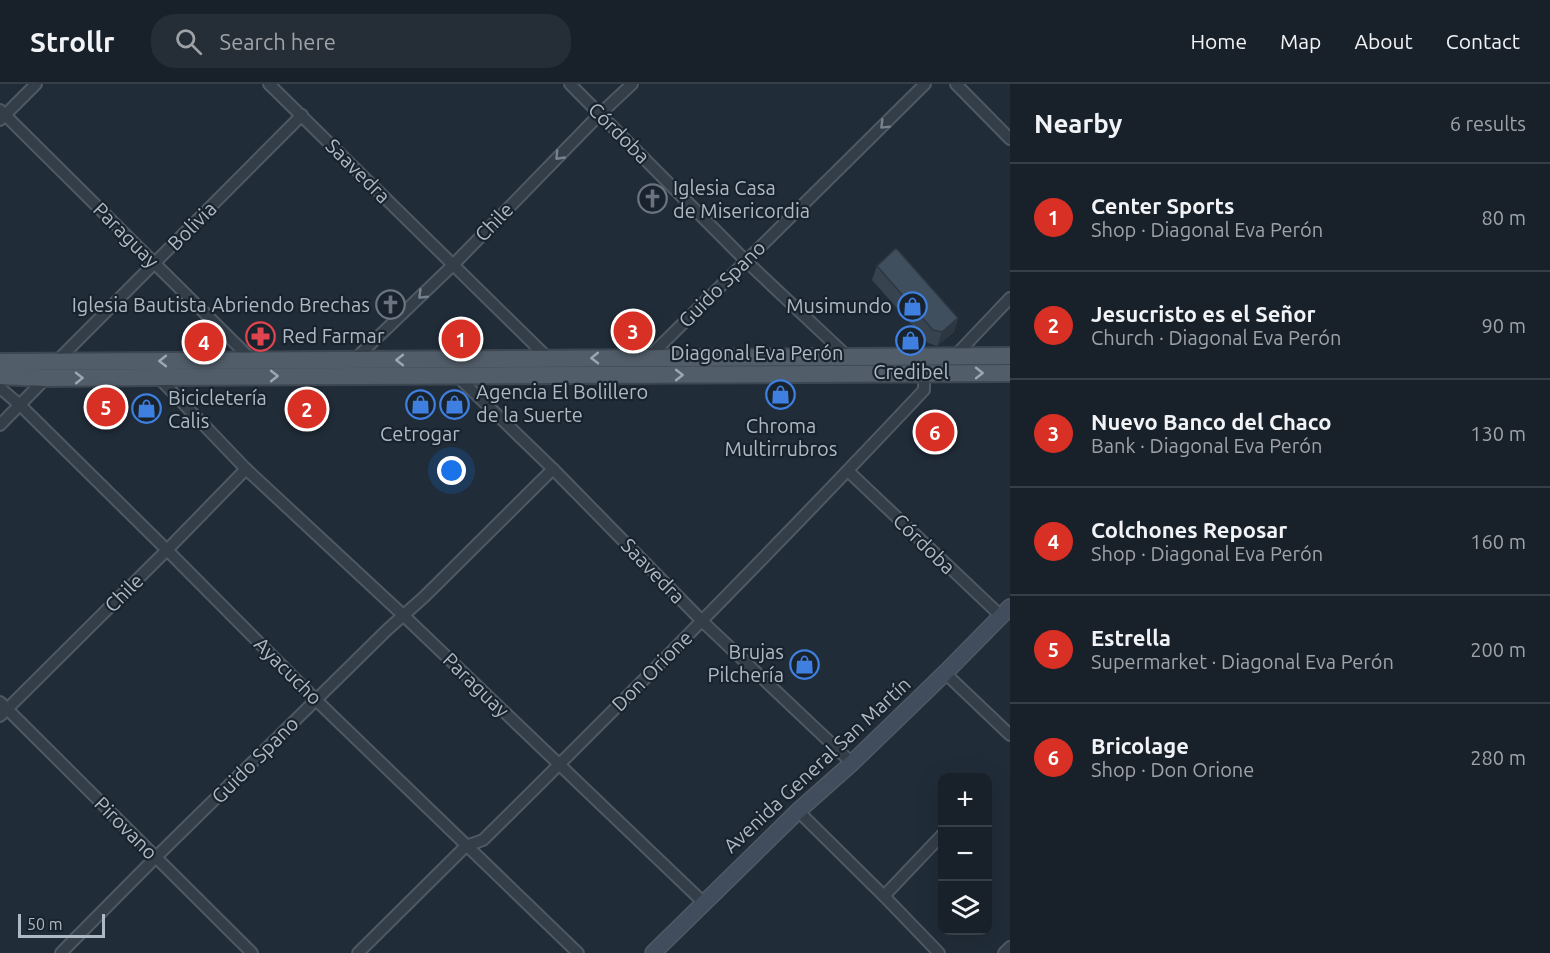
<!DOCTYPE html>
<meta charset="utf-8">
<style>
:root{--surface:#18212a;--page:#252e36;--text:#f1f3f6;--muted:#9fa3a8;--line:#363e47;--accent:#d93025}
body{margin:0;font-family:Ubuntu,sans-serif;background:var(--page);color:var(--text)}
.controls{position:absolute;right:18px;bottom:18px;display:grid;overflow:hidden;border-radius:12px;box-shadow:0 6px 24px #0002}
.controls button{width:54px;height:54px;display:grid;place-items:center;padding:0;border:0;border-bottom:2px solid var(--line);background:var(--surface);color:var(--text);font:30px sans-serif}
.scale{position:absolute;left:18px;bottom:15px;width:87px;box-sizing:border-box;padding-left:6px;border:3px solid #adb9c5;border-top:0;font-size:16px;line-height:21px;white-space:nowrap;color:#adb9c5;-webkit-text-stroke:4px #19232d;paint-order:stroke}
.you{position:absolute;left:452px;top:387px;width:21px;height:21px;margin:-15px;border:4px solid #fff;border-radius:50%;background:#1a73e8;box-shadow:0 0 0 9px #1a73e833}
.badge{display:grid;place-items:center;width:39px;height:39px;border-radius:50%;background:var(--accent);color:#fff;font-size:20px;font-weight:700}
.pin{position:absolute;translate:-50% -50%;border:3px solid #fff;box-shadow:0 2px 6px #0006}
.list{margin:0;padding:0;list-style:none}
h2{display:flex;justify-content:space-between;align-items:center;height:78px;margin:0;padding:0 24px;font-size:26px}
h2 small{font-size:20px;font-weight:400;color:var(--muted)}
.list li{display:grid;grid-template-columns:39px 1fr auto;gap:18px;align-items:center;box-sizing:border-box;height:108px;padding:0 24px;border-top:2px solid var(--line)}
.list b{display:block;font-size:22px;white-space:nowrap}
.list p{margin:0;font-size:20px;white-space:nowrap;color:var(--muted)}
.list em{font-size:20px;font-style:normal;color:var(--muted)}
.icon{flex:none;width:33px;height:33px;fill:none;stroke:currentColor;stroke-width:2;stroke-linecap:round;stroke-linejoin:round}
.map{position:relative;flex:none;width:1010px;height:869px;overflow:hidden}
header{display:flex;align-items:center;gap:36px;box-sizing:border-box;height:84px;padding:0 30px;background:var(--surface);border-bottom:2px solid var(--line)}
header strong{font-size:28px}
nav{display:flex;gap:33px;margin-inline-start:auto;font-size:21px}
.search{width:420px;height:54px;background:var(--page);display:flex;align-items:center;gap:15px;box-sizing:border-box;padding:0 21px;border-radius:24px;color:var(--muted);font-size:22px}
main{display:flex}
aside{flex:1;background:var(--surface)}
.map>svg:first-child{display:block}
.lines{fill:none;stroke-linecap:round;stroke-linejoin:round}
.street-casing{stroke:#4e5963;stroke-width:14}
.secondary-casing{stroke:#4e5963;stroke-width:18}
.primary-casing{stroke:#3d4752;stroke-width:20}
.street{stroke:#333e49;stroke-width:10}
.secondary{stroke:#414d5c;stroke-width:15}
.primary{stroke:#515d69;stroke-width:16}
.wall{fill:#374450}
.shaded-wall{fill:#2d3741}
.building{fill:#404f5d;stroke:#2d3741;stroke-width:1.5}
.oneway{stroke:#76828d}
.oneway2{stroke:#9ba7b3}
.labels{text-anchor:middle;stroke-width:4.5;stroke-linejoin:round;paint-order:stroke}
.street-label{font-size:20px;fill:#adb9c5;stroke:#19232d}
.poi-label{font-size:20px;fill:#adb9c5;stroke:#19232d;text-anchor:start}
</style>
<header>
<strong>Strollr</strong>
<div class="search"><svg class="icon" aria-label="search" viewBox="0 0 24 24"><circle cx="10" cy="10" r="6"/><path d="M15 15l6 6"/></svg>Search here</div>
<nav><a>Home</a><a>Map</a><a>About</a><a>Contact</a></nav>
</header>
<main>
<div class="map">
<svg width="1010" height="869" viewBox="0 0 1010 869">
<rect width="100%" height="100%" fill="#202c38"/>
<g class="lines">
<defs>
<g id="street">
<path d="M269,0l280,275"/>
<path d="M570,0l176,177 102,96"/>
<path d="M956,0l54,55"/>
<path d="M0,26l252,250"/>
<path d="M0,36l36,-36"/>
<path d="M954,273l56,-59"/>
<path d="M648,274l277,-274"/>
<path d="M355,275l98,-94 147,-151 32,-30"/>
<path d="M56,278l246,-247"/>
<path d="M457,292l96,93 149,152 150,142"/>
<path d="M158,293l88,92 157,146 301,288"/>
<path d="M0,304l20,17 147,145 149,150 262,253"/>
<path d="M0,341l46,-47"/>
<path d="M848,387l153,145"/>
<path d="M945,589l65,62"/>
<path d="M0,618l252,251"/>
<path d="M0,632l167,-166 79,-81"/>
<path d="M798,727l86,85 55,57"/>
<path d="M884,812l58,-61"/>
<path d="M61,869l95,-96 232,-228 36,-32 129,-128"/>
<path d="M358,869l108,-107 17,-6c149,-147 297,-297 441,-450v-17"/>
<path d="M1004,869l6,-6"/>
</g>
<path id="secondary" d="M653,869l145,-142 54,-48 93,-90 65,-66"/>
<g id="primary">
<path d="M0,278l1010,-6"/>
<path d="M0,292l46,2 112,-1 852,-4"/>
</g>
</defs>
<use href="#street" class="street-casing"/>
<use href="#secondary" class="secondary-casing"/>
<use href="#primary" class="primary-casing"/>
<use href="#street" class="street"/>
<use href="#secondary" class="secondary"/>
<use href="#primary" class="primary"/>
</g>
<path class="wall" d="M877,182l81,52 -4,14 -17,14 -9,-3 -56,-63z"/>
<path class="shaded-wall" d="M958,234l-4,14 -17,14 5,-14z"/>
<path class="building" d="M896,164l62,70 -16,14 -9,-2 -56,-64z"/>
<defs><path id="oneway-chevron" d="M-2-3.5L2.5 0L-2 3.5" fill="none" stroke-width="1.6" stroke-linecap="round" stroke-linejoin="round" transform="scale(1.5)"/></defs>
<g class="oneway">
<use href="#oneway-chevron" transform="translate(884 41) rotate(135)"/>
<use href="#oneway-chevron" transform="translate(559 72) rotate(134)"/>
<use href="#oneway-chevron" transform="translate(422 211) rotate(136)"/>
</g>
<g class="oneway2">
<use href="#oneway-chevron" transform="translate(595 274) rotate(179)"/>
<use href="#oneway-chevron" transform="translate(400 276) rotate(-180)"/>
<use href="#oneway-chevron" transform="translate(163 277) rotate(180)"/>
<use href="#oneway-chevron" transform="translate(979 289)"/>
<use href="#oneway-chevron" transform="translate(679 291)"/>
<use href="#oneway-chevron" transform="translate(274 292)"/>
<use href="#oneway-chevron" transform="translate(79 294) rotate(-1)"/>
</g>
<defs>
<symbol id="church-ring" viewBox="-11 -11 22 22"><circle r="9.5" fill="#19232d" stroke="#6b7280" stroke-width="1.5"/><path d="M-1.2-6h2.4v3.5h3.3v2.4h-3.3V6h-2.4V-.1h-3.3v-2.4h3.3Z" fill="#6b7280"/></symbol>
<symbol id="shop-ring" viewBox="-11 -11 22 22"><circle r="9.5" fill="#19232d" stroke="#3f7fe0" stroke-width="1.5"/><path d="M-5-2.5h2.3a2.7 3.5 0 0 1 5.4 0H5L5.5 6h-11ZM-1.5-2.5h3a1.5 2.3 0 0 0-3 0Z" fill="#3f7fe0"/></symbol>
<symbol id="pharmacy-ring" viewBox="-11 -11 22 22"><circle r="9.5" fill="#19232d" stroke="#e0444e" stroke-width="1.5"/><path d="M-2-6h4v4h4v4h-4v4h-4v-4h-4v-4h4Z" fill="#e0444e"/></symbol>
</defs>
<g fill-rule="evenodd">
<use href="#church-ring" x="636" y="98" width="33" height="33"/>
<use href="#church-ring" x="374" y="204" width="33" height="33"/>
<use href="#shop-ring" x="896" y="206" width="33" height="33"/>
<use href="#pharmacy-ring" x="244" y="236" width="33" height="33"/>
<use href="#shop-ring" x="894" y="240" width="33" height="33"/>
<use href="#shop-ring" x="764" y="294" width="33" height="33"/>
<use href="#shop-ring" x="404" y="304" width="33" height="33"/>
<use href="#shop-ring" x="438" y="304" width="33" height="33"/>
<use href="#shop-ring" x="130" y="308" width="33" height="33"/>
<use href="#shop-ring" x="788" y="564" width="33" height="33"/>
</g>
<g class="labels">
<g class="street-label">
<text transform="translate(619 49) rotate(45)" y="7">Córdoba</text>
<text transform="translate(358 87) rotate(45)" y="7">Saavedra</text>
<text transform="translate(494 138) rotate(-46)" y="7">Chile</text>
<text transform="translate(192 142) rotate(-45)" y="7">Bolivia</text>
<text transform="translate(126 151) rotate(45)" y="7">Paraguay</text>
<text transform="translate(722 200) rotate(-45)" y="7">Guido Spano</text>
<text x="757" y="276">Diagonal Eva Perón</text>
<text transform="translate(924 460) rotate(44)" y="7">Córdoba</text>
<text transform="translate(653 487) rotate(46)" y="7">Saavedra</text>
<text transform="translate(124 509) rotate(-45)" y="7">Chile</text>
<text transform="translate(288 587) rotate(45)" y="7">Ayacucho</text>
<text transform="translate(652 587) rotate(-45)" y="7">Don Orione</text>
<text transform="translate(476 601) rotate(44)" y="7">Paraguay</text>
<text transform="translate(255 676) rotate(-45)" y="7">Guido Spano</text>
<text transform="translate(817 681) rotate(-43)" y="7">Avenida General San Martín</text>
<text transform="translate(126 744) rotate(45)" y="7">Pirovano</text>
</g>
<g class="poi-label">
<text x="673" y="111">Iglesia Casa<tspan x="673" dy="23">de Misericordia</tspan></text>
<text x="370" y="228" text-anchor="end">Iglesia Bautista Abriendo Brechas</text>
<text x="892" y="229" text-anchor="end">Musimundo</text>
<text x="282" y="259">Red Farmar</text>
<text x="911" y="295" text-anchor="middle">Credibel</text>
<text x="476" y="315">Agencia El Bolillero<tspan x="476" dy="23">de la Suerte</tspan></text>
<text x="168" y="321">Bicicletería<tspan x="168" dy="23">Calis</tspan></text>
<text x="781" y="349" text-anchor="middle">Chroma<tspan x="781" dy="23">Multirrubros</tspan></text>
<text x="420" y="357" text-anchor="middle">Cetrogar</text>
<text x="784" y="575" text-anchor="end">Brujas<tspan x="784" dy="23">Pilchería</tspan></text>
</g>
</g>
</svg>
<div class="controls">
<button>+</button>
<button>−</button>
<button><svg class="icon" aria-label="layers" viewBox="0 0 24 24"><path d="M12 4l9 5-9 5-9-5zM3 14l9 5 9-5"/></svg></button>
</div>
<div class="scale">50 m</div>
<div class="you"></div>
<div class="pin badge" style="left:461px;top:255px">1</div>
<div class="pin badge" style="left:307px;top:325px">2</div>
<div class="pin badge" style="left:633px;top:247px">3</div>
<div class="pin badge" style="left:204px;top:258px">4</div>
<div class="pin badge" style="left:106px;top:323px">5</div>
<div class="pin badge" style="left:935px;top:348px">6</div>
</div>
<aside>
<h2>Nearby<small>6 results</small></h2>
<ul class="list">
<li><span class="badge">1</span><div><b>Center Sports</b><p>Shop · Diagonal Eva Perón</p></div><em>80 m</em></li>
<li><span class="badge">2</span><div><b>Jesucristo es el Señor</b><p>Church · Diagonal Eva Perón</p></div><em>90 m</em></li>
<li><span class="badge">3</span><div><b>Nuevo Banco del Chaco</b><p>Bank · Diagonal Eva Perón</p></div><em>130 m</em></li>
<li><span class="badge">4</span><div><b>Colchones Reposar</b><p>Shop · Diagonal Eva Perón</p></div><em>160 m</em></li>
<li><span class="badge">5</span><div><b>Estrella</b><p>Supermarket · Diagonal Eva Perón</p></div><em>200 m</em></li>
<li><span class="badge">6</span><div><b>Bricolage</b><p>Shop · Don Orione</p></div><em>280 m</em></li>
</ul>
</aside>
</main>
